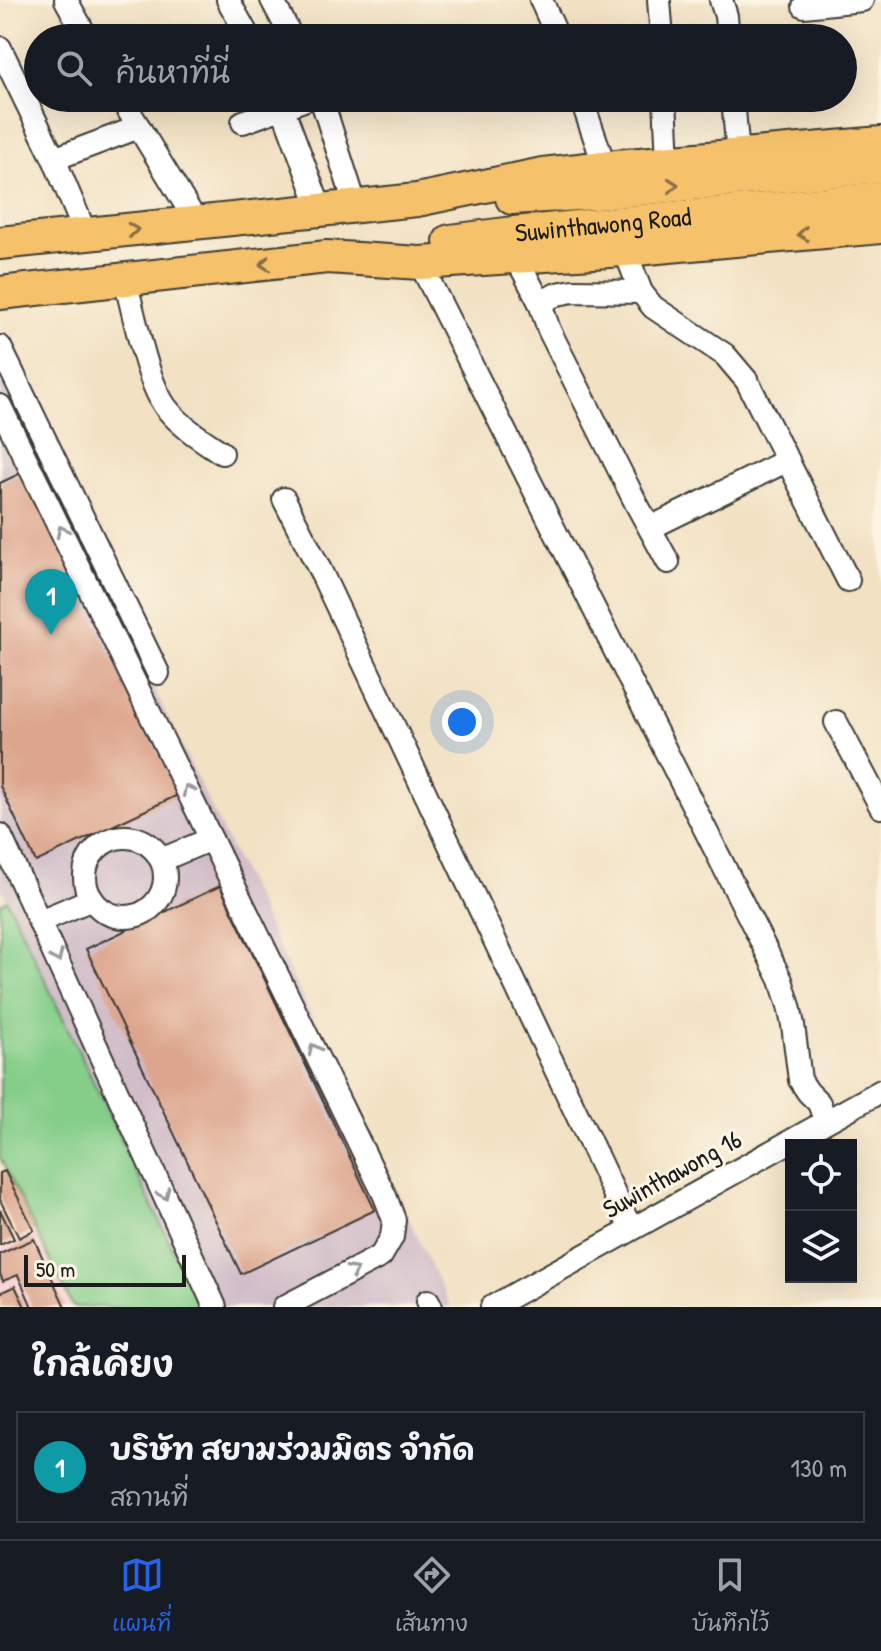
<!DOCTYPE html>
<html lang="th">
<meta charset="utf-8">
<style>
:root{--surface:#171b24;--page:#242831;--text:#f1f3f6;--muted:#9ea1a6;--line:#363941;--accent:#2563eb}
body{margin:0;font-family:"Patrick Hand","Playpen Sans Thai",sans-serif;background:var(--page);color:var(--text)}
.controls{position:absolute;right:24px;bottom:24px;display:grid;overflow:hidden;border-radius:0px;box-shadow:0 8px 32px #0002}
.controls button{width:72px;height:72px;display:grid;place-items:center;padding:0;border:0;border-bottom:2px solid var(--line);background:var(--surface);color:var(--text);font:40px sans-serif}
.scale{position:absolute;left:24px;bottom:20px;width:162px;box-sizing:border-box;padding-left:8px;border:4px solid #1c1c1c;border-top:0;font-size:22px;line-height:28px;white-space:nowrap;color:#1c1c1c;-webkit-text-stroke:6px #fcf5e5;paint-order:stroke}
.you{position:absolute;left:462px;top:722px;width:28px;height:28px;margin:-20px;border:6px solid #fff;border-radius:50%;background:#1a73e8;box-shadow:0 0 0 12px #1a73e833}
.badge{display:grid;place-items:center;width:52px;height:52px;border-radius:50%;background:var(--accent);color:#fff;font-size:26px;font-weight:700}
.pin{position:absolute;translate:-50% -66px;filter:drop-shadow(0 2px 4px #0008)}
.pin::after{content:'';position:absolute;top:42px;width:28px;height:24px;background:inherit;clip-path:polygon(0 0,100% 0,50% 100%)}
.list{margin:0;padding:0;list-style:none}
h2{display:flex;justify-content:space-between;align-items:center;height:104px;margin:0;padding:0 32px;font-size:34px}
h2 small{font-size:26px;font-weight:400;color:var(--muted)}
.list li{display:grid;grid-template-columns:52px 1fr auto;gap:24px;align-items:center;box-sizing:border-box;height:112px;margin:0 16px 16px;padding:0 16px;border:2px solid var(--line);border-radius:0px}
.list b{display:block;font-size:30px;white-space:nowrap}
.list p{margin:0;font-size:26px;white-space:nowrap;color:var(--muted)}
.list em{font-size:26px;font-style:normal;color:var(--muted)}
.icon{flex:none;width:44px;height:44px;fill:none;stroke:currentColor;stroke-width:2;stroke-linecap:round;stroke-linejoin:round}
.map{position:relative;flex:none;width:881px;height:1307px;overflow:hidden}
.search{position:absolute;background:var(--surface);box-shadow:0 8px 32px #0002;left:24px;right:24px;top:24px;height:88px;display:flex;align-items:center;gap:20px;box-sizing:border-box;padding:0 28px;border-radius:44px;color:var(--muted);font-size:30px}
.sheet{height:232px;background:var(--surface)}
nav{display:flex;justify-content:space-around;align-items:center;box-sizing:border-box;height:112px;border-top:2px solid var(--line);background:var(--surface);font-size:22px;color:var(--muted)}
nav a{display:grid;justify-items:center;gap:4px}
nav .on{color:var(--accent)}
.map>svg:first-child{display:block}
.built{fill:#f6cfd7}
.industrial{fill:#d1bdc9}
.green{fill:#85ce8a;stroke:#507553;stroke-width:2}
.building{fill:#dda58d}
.lines{fill:none;stroke-linecap:round;stroke-linejoin:round}
.minor-casing{stroke:#3c3a35;stroke-width:26}
.highway-casing{stroke:#3c3a35;stroke-width:36}
.minor{stroke:#fff;stroke-width:22}
.highway{stroke:#f5c16b;stroke-width:32}
.oneway{stroke:#886e44}
.oneway2{stroke:#999}
.labels{text-anchor:middle;stroke-width:6;stroke-linejoin:round;paint-order:stroke}
.street-label{font-size:26px;fill:#1c1c1c;stroke:#fcf5e5}
</style>
<div class="map">
<svg width="881" height="1307" viewBox="0 0 881 1307">
<rect width="100%" height="100%" fill="#fcf5e5"/>
<filter id="ink" filterUnits="userSpaceOnUse"><feTurbulence type="fractalNoise" baseFrequency=".0125" numOctaves="2"/><feDisplacementMap in="SourceGraphic" scale="16" xChannelSelector="R" yChannelSelector="G"/><feConvolveMatrix kernelMatrix="1 2 1 2 8 2 1 2 1" color-interpolation-filters="sRGB"/></filter>
<filter id="wash" filterUnits="userSpaceOnUse"><feTurbulence type="fractalNoise" baseFrequency=".006" numOctaves="4" result="noise"/><feDisplacementMap in="SourceGraphic" scale="32" xChannelSelector="R" yChannelSelector="G"/><feGaussianBlur stdDeviation="1.8" result="paint"/><feColorMatrix in="noise" values="0 0 0 0 0 0 0 0 0 0 0 0 0 0 0 0 0 1.4 0 .05"/><feComposite in="paint" operator="in"/></filter>
<g filter="url(#wash)">
<rect width="100%" height="100%" fill="#f2e1c3"/>
<path class="built" d="M37,1231l36,76h-73v-58z"/>
<path class="industrial" d="M0,368l451,939h-251l-200,-422z"/>
<path class="green" d="M7,900l193,407h-127l-73,-149v-254z"/>
<g id="blocks">
<g class="building">
<path d="M23,472l155,323 -142,67 -36,-76v-303z"/>
<path d="M220,886l155,324 -134,64 -155,-325z"/>
<path d="M5,1171l29,59 -15,8 -19,-38v-27z"/>
<path d="M0,1210l14,29 -14,6z"/>
<path d="M34,1239l31,68h-33l-14,-32 -15,6 -3,-7v-20z"/>
<path d="M15,1286l10,21h-25v-14z"/>
</g>
</g>
</g>
<g filter="url(#ink)">
<use href="#blocks" fill-opacity="0" stroke="#3c3a35" stroke-width="2"/>
<g class="lines">
<defs>
<g id="minor">
<path d="M66,0l21,38"/>
<path d="M228,0l21,38"/>
<path d="M272,0l20,38"/>
<path d="M541,0l17,38"/>
<path d="M659,0l3,38"/>
<path d="M721,0l5,16 2,22"/>
<path d="M804,6l58,-6"/>
<path d="M0,48l54,111 32,76"/>
<path d="M121,98l76,125"/>
<path d="M279,98l42,113"/>
<path d="M321,98l35,109"/>
<path d="M581,98l24,69"/>
<path d="M665,98l3,64"/>
<path d="M733,98l5,58"/>
<path d="M243,122l66,-24"/>
<path d="M54,159l85,-32"/>
<path d="M625,250l16,42 -68,-1 -16,3 -17,9 9,27 87,173 32,59"/>
<path d="M516,257l24,46"/>
<path d="M420,263l361,717 8,26 4,19 7,55 8,12 11,11 6,17"/>
<path d="M125,280c9,32 22,106 43,130 15,18 35,30 54,43"/>
<path d="M641,292l12,15 72,48 22,26 101,199"/>
<path d="M0,347l158,326"/>
<path d="M0,406l385,790 9,24 -2,17 -11,19 -97,51"/>
<path d="M284,499l36,71 311,659"/>
<path d="M650,528l138,-68"/>
<path d="M836,722l45,85"/>
<path d="M0,835l215,472"/>
<circle cx="125" cy="877" r="40"/>
<path d="M161,860l50,-21"/>
<path d="M40,921l52,-22"/>
<path d="M428,1301l3,6"/>
<path d="M492,1307l389,-216"/>
</g>
<g id="highway">
<path d="M512,198l83,-5 286,-27"/>
<path id="s1" d="M450,241l64,-8 367,-35"/>
<path d="M0,243l417,-43 126,-26 62,-7 276,-24"/>
<path d="M0,293l327,-36 93,6 205,-13 256,-23"/>
</g>
</defs>
<use href="#minor" class="minor-casing"/>
<use href="#highway" class="highway-casing"/>
<use href="#minor" class="minor"/>
<use href="#highway" class="highway"/>
</g>
<defs><path id="oneway-chevron" d="M-2-3.5L2.5 0L-2 3.5" fill="none" stroke-width="1.6" stroke-linecap="round" stroke-linejoin="round" transform="scale(2)"/></defs>
<g class="oneway">
<use href="#oneway-chevron" transform="translate(673 185) rotate(-5)"/>
<use href="#oneway-chevron" transform="translate(133 230) rotate(-6)"/>
<use href="#oneway-chevron" transform="translate(803 234) rotate(174)"/>
<use href="#oneway-chevron" transform="translate(265 264) rotate(174)"/>
</g>
<g class="oneway2">
<use href="#oneway-chevron" transform="translate(62 531) rotate(-116)"/>
<use href="#oneway-chevron" transform="translate(188 790) rotate(-116)"/>
<use href="#oneway-chevron" transform="translate(57 957) rotate(66)"/>
<use href="#oneway-chevron" transform="translate(314 1049) rotate(-116)"/>
<use href="#oneway-chevron" transform="translate(164 1194) rotate(66)"/>
<use href="#oneway-chevron" transform="translate(353 1271) rotate(-28)"/>
</g>
</g>
<g class="labels">
<g class="street-label">
<text dy="9" stroke="none"><textPath href="#s1" startOffset="154">Suwinthawong Road</textPath></text>
<text transform="translate(672 1174) rotate(-29)" y="9">Suwinthawong 16</text>
</g>
</g>
</svg>
<div class="controls">
<button><svg class="icon" aria-label="locate" viewBox="0 0 24 24"><circle cx="12" cy="12" r="6"/><path d="M12 2v4M12 18v4M2 12h4M18 12h4"/></svg></button>
<button><svg class="icon" aria-label="layers" viewBox="0 0 24 24"><path d="M12 4l9 5-9 5-9-5zM3 14l9 5 9-5"/></svg></button>
</div>
<div class="scale">50 m</div>
<div class="you"></div>
<div class="pin badge" style="left:51px;top:635px;background:#0f9aa8">1</div>
<div class="search"><svg class="icon" aria-label="search" viewBox="0 0 24 24"><circle cx="10" cy="10" r="6"/><path d="M15 15l6 6"/></svg>ค้นหาที่นี่</div>
</div>
<section class="sheet">
<h2>ใกล้เคียง<small></small></h2>
<ul class="list">
<li><span class="badge" style="background:#0f9aa8">1</span><div><b>บริษัท สยามร่วมมิตร จำกัด</b><p>สถานที่</p></div><em>130 m</em></li>
</ul>
</section>
<nav>
<a class="on"><svg class="icon" aria-label="map" viewBox="0 0 24 24"><path d="M3 6l6-2 6 2 6-2v14l-6 2-6-2-6 2zM9 4v14M15 6v14"/></svg>แผนที่</a>
<a><svg class="icon" aria-label="directions" viewBox="0 0 24 24"><path d="M12 3l9 9-9 9-9-9zM9 14v-3h6M13 9l2 2-2 2"/></svg>เส้นทาง</a>
<a><svg class="icon" aria-label="saved" viewBox="0 0 24 24"><path d="M7 4h10v16l-5-4-5 4z"/></svg>บันทึกไว้</a>
</nav>
